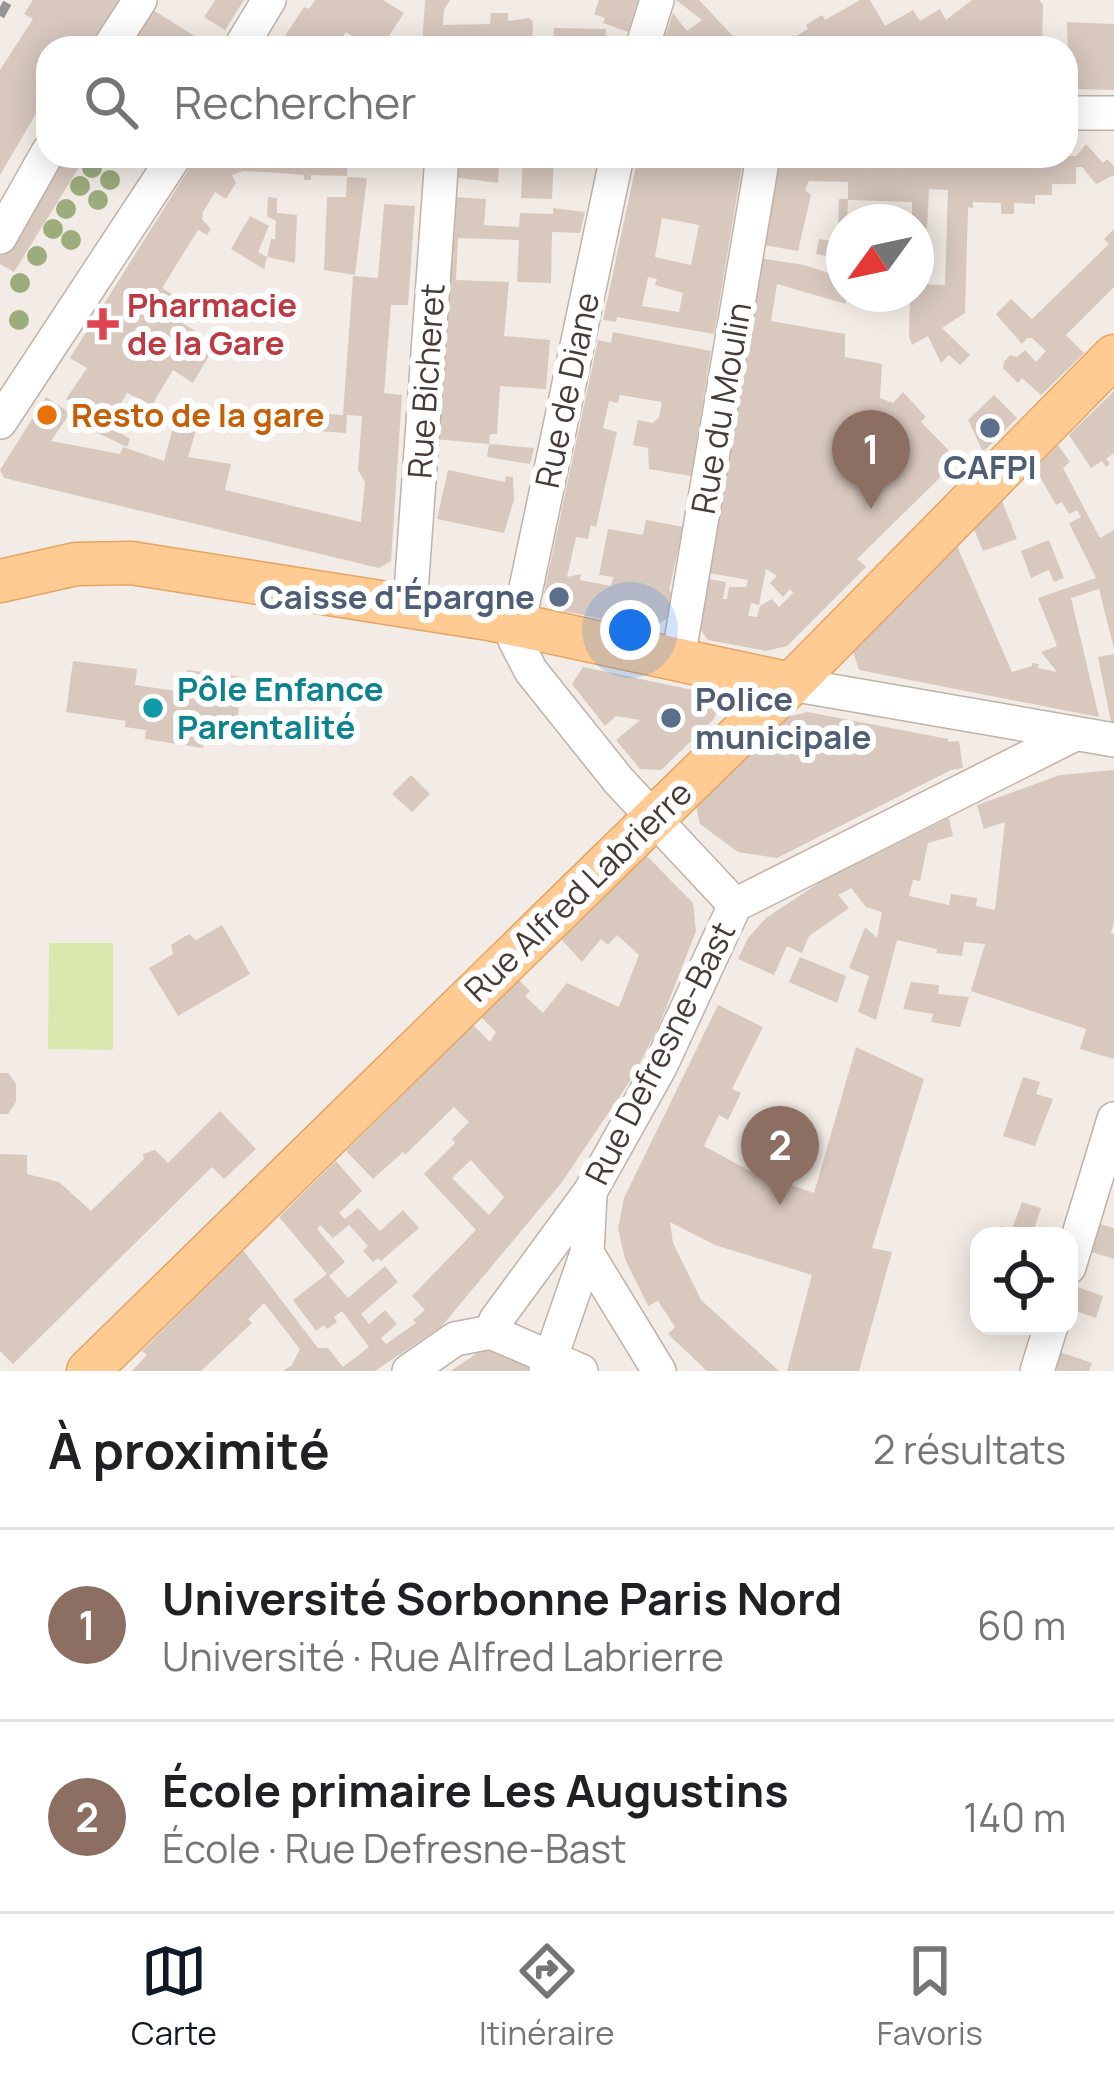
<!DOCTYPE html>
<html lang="fr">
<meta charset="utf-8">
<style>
:root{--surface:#fff;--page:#f2f2f2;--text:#202124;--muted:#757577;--line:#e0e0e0;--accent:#111827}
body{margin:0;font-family:Manrope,sans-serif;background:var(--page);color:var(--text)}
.controls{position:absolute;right:36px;bottom:36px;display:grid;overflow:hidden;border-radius:24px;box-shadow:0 6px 30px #0003}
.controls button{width:108px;height:108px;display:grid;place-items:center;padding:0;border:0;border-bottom:3px solid var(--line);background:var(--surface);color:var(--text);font:60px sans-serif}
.compass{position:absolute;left:826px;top:204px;width:108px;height:108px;border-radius:50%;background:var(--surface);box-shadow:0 6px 30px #0003;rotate:237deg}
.you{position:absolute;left:630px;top:630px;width:42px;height:42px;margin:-30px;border:9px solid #fff;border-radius:50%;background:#1a73e8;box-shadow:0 0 0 18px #1a73e833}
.badge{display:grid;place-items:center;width:78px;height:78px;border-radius:50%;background:var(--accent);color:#fff;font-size:39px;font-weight:700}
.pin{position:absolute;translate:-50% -99px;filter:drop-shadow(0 3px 6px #0008)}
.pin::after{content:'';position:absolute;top:63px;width:42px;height:36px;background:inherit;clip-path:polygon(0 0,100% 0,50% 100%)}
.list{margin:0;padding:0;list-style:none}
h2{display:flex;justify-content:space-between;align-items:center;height:156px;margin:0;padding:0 48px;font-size:51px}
h2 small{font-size:39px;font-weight:400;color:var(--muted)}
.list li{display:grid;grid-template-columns:78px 1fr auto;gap:36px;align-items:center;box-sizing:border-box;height:192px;padding:0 48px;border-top:3px solid var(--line)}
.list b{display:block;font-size:45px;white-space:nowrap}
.list p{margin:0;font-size:39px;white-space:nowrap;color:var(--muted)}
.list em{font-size:39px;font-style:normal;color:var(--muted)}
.icon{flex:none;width:66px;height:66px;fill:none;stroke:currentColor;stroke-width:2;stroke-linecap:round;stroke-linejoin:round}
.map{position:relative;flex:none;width:1114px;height:1371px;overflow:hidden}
.search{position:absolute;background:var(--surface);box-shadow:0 6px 30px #0003;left:36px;right:36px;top:36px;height:132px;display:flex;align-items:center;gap:30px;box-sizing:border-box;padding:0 42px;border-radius:36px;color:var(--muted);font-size:45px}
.sheet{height:540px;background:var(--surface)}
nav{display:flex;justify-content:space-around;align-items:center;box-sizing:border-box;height:168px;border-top:3px solid var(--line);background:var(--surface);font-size:33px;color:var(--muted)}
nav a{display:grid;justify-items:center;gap:6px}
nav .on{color:var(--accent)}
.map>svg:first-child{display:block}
.green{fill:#d9e8ad}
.building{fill:#d8c8be;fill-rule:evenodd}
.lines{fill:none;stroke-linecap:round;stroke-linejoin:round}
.minor-casing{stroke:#bfb2a8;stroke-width:36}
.major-casing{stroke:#e5a461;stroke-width:45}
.minor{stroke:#fff;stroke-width:33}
.major{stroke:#ffcb93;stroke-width:42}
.rail{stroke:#959595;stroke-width:9;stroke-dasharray:15 15;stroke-linecap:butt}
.tree{fill:#9dac7d}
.health-dot{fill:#e0444e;stroke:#fff;stroke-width:4.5}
.food-dot{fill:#e8710a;stroke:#fff;stroke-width:4.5}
.service-dot{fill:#5c6f8a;stroke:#fff;stroke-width:4.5}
.culture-dot{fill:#0f9aa8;stroke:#fff;stroke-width:4.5}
.labels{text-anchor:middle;stroke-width:12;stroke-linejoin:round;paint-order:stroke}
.health-label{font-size:33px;font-weight:bold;fill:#be3a42;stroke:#fff;text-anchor:start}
.street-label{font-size:33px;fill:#463c35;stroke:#fff}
.food-label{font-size:33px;font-weight:bold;fill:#c56008;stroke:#fff;text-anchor:start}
.service-label{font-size:33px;font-weight:bold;fill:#4e5e75;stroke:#fff}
.culture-label{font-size:33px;font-weight:bold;fill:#0d838f;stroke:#fff;text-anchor:start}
</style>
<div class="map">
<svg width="1114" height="1371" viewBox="0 0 1114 1371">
<rect width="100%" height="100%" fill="#f3ece6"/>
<path class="green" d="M49,943h64v107l-65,-1z"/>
<g class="building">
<path d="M33,0h104l77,48h-166v45l-48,82v-105l33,-51 -9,-5z"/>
<path d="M215,0h29l-19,30 -21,-13z"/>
<path d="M315,0h68l21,13 -23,35h-9l-26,-16 -11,16h-58l27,-41 5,2z"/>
<path d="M425,0h25l-6,10 -1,15 47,-1 1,-11h17v8l21,-3 4,4 -1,26h-110z"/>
<path d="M599,0h39l-10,32 -25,-9 2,-5 -11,-4z"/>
<path d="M676,0h23l45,48h-83l12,-35 14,18 15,-11z"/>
<path d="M860,0h10l15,26 28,-16 7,11 20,-12 6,11 26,-20h67l4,5 -1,43h-252l-4,-6 22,-13 -2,-4 16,-10 3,5z"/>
<path d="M1067,22l47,2v66l-40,-1v-26h-6z"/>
<path d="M554,28l52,1 -1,19h-52z"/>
<path d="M1086,144l17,19 4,-4 7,7v9l-18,9 -14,-17h-6v17h-24v11h-17v9l-21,-1v11h-13v-11l-28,-1v6l-5,-1 -3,106 -23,15 28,27 -10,10 -11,-10 -8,8 -13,-27 -16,9 -3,-9 1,-42h6v-10l29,1 3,-95 -19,-1 -2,39h-11v-6h-4v-20l-64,-2 -1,22 -3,6h-6l1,-29h9v-17l-39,-1 -4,9 6,5 -13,56 -40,-7 14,-88 197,1v9h33v-10h74z"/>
<path d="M58,156h28l-72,116 -14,-8v-15z"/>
<path d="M197,156h221v8l-71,-2v14l-36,-1v5h-7v-5l-25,-2 -36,-2 -11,4 4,8 -10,16 -11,-7 -12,20 -1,7 9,10 -4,6 -9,-5 -36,58 16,10 -10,16 48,30 -23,39 -20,-13 -21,35 -25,-12 -19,32 22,14 -3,8 -48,-23 5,-13 -18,-12 21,-31 -17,-10z"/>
<path d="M454,156h50v6h-5l-1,21 -45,-6z"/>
<path d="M523,156h31l-2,43 -31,-1z"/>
<path d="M638,156l104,10 -28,168 -97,-17 -1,5 -13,-2zM662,218l37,7 -8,40 -36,-8zM648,277l9,2 -2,6 28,8 -4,19 -37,-6z"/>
<path d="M347,177l20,1 -12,97 -31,-5 3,-73h19z"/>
<path d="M268,197l9,1v15l20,2 -2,48 -28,-6 4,-18h4l1,-18 -9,-5z"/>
<path d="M451,197l35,2 -2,26 35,2 1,-14 33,1v-6l32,4 -5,21 -28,-1 -1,51 -34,-1 2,-42 -61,-2 -2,42 53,2 -5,54 46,4 -4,49 -46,-3 -3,48h-7l-1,10 -56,-5 2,-25h6l2,-24h-3l10,-85 -7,-1z"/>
<path d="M384,204l31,2 -7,99h-17l-7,88 18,2 -11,166 -12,7 -375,-90 -4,-8 46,-73 24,16 -19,28 69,13 3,-7 41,14 9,-34 14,4 2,-6 8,2 -9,30 43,7 -6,26 136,32 4,-40 -7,-12 4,-54 -15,-1 -1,18 -73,-5 2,-18 68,5 10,-139 25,2z"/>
<path d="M250,216l19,10 -11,26 9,5 -3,12 -33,-20z"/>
<path d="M1114,229v58l-48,48 18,18 -43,42 -19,-17 -4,5 -15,-15 1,-6 6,-7 7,2 8,-7 11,12 10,-11 -14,-13h-5l-5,6 -26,-30 15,-15 21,20 77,-75 -5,-5z"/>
<path d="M819,239l25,4v16l-28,-5z"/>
<path d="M759,258l45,7 40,13 2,26 -69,-20 -6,37 74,13v23l37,7 -2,34 13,5 10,-11 23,25 -5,5 37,38 -101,99 9,8 -79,79 -21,5 -58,-11 -12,-17 2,-12 5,1 6,-33 17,3 -3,17h4l2,-12h17l2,-7 -44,-8zM766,569l11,7 -7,7 13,14 7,-8 3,4 -14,14 -7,-8 -12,7 -3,11 -9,-1 3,-13 8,2z"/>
<path d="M613,332l98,19 -20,125 -42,-7 -1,-21 -15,-3 5,-25 15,3 6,-6 3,-15 -42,-7 -2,8 -9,-2 -6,27 14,4 -21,95 -5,-2 -3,14 -12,-2 -9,40 14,-3 -1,6 31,6 2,-9 -14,-2 9,-46 35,6 3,-15 37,7 -14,64 4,1 -4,25 -18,12 -88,-18 -19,-18 54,-253 13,3z"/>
<path d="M1114,391v62l-8,6 4,5 -4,3 -4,-6 -11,7 -22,-33z"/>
<path d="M994,395l23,23 -34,34 -15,-32z"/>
<path d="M489,444l45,4 -4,16 -43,-7z"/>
<path d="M1058,445l12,17 -7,6 37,70 14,-8v119l-15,-60 -28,9 28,119 -240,-47 -7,-21 105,-103 55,126 20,-6v-3l7,1 -1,4 19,4 -16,-20 16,-6 -19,-48 58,-20 -27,-55 12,-6 -4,-7 -8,4 -7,-12 -6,3 -21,-37z"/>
<path d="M448,470l57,12 1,-6 7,1 1,23 -10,33 -67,-14z"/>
<path d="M1002,501l15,38 -34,12 -9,-22z"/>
<path d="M1049,540l15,38 -10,4 -5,-12 -18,8 -10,-27z"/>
<path d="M1114,654v73h-2l-14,-70z"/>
<path d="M73,661l64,8 -2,16 48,7 4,-22 56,7 -7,52 -29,-4 -4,23 -58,-9 1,-9 -21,-3 1,-6 -60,-9z"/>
<path d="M583,667l129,27 6,17 -5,9 -52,50 -21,-1 -24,-29 24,-20 -24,-4 -11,10 -33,-42z"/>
<path d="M808,712l140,27v3l11,-1 4,27 -12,2 -174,88 -39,-6 -38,-28 -4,-19 91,-88z"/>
<path d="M1114,770v152l-3,11 3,1v125l-34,-10 6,-20 -115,-38 14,-47 -21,-2 -2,14 -26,-3 1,-4 -40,-9 -21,80 -18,-8 11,-36 -20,-8 16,-41 12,11 5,-26 -16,-5 -15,-19 -13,7 11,13 -40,28 -7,17 -15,-7 -13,29 -36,-16 10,-21 18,-20 56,-37 127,-63 4,18 -25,7 -8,38 -7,-1 -4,16 40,9 2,-11 26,4 -1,8 19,4 10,-88 -21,7 -7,-24 83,-30z"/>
<path d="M411,775l19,19 -18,18 -20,-18z"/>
<path d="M646,855l47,48 3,28 -37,95 -25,49 -72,107 -121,145 -66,44h-92l9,-6 8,-16 -36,-46 -16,16 4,4 -51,48h-69l15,-16 -5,-4 101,-101 75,98h10l15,19 26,-20 -27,-36 -8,6 3,5 -10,7 -3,-4 -8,6 -23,-31 34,-26 -48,-57 57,-56 26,30 -23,22 6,6 13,-11 22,23 23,-21 16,18 -38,33 -3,-3 -5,4 -10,-11 5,-5 -19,-21 -16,13 -13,-13 -3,4 28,33 -16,14 19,22 37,-32 13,16 -37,32 8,10 16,-14 12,14 -16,14 5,6 30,-21 -3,-3 12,-10 -13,-14 64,-66 -52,-56 31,-31 -3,-4 17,-17 -15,-15 -49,48 -2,-3 -30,27 -27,-28 127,-126 17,17 6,-10 -15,-15 38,-37 11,11 -5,5 18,17 24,-30 52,24 20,-52 -22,-20 -9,10 -7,-6 -19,23 -21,-23zM471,1160l33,37 -15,18 -37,-37z"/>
<path d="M222,925l28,49 -72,42 -29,-48 24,-14 -2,-9 18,-11 7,6z"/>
<path d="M800,957l46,19 -9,27 -48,-21z"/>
<path d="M911,982l28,3 -1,9 31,3 -9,30 -29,-5 2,-8 -30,-5z"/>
<path d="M718,1005l45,22 -31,62 9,4 -13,27 -9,-5 -15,31 44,24 66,23 42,-146 68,32 -52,169 20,4 -33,119h-72l25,-96 -97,-30 -45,-23 3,21 28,57 78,71h-72l-39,-37 7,-7 -17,-26 -10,5 -23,-47 -7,-30 6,-31z"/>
<path d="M0,1073h8l8,11v18l-8,12h-8z"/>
<path d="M1023,1077l17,5 -4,12 17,5 -18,47 -32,-10z"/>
<path d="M220,1111l36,38 -32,30 -12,-12 -199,197 -13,-13v-197l27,1v19l32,8 32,29 53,-52 -1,-5 12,-4 13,13z"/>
<path d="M1022,1202l19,6 -9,28h-35l3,-10 12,3z"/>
<path d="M1096,1223l18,5v31l-26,-8z"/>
<path d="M1077,1287l26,9 -7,22 -26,-9z"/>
<path d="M486,1347l36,12 7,12h-78z"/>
<path d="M1057,1351l35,12 -3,8h-38z"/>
</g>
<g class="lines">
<defs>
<g id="minor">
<path d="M109,48l31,-48"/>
<path d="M240,48l29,-48"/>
<path d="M642,48l15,-48"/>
<path d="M1066,113h48"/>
<path d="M617,156l-102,484 16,31 88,110 116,124"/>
<path d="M0,237l48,-85"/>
<path d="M0,422l175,-266"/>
<path d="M410,606l32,-450"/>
<path d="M678,659l85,-503"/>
<path d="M791,684l323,56"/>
<path d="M587,1253l72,118"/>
<path d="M1069,1267l45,-148"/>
<path d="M491,1332l5,-12 94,-128 70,-125 75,-162 338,-170"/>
<path d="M409,1371l46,-32 36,-7 90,39"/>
<path d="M546,1371l41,-118 3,-59"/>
<path d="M1037,1371l14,-45"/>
</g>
<g id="major">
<path d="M0,581l76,-17 55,-1 358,56 302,65"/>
<path d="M88,1371l703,-687 323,-328"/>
</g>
</defs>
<use href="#minor" class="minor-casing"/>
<use href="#major" class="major-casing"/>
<use href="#minor" class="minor"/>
<use href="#major" class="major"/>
<path class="rail" d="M0,16l9,-16"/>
</g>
<g class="tree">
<circle cx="92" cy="168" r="10"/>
<circle cx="110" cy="180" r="10"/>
<circle cx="80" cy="186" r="10"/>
<circle cx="98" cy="200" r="10"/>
<circle cx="66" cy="209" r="10"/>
<circle cx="53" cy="229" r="10"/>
<circle cx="71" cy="240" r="10"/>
<circle cx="37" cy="256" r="10"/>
<circle cx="20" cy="283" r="10"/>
<circle cx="19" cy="320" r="10"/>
</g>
<path class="health-dot" d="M97 306h12v12h12v12h-12v12h-12v-12h-12v-12h12z"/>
<circle class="food-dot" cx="47" cy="415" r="12"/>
<g class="service-dot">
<circle cx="990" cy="428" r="12"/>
<circle cx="559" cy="597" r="12"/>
<circle cx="671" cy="718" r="12"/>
</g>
<circle class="culture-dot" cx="153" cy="708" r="12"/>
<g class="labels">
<g class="health-label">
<text x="127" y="317">Pharmacie<tspan x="127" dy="38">de la Gare</tspan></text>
</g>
<g class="street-label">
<text transform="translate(426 381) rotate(-86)" y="12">Rue Bicheret</text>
<text transform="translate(567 390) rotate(-78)" y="12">Rue de Diane</text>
<text transform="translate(721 408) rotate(-80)" y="12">Rue du Moulin</text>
<text transform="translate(578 891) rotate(-44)" y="12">Rue Alfred Labrierre</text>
<text transform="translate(660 1053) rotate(-63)" y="12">Rue Defresne-Bast</text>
</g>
<g class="food-label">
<text x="71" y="427">Resto de la gare</text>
</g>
<g class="service-label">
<text x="990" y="479">CAFPI</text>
<text x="535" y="609" text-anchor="end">Caisse d'Épargne</text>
<text x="695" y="711" text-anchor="start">Police<tspan x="695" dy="38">municipale</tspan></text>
</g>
<g class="culture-label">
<text x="177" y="701">Pôle Enfance<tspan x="177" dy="38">Parentalité</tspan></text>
</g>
</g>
</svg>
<div class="controls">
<button><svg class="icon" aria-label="locate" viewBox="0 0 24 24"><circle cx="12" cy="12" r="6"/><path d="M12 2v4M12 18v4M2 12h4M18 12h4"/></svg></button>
</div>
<svg class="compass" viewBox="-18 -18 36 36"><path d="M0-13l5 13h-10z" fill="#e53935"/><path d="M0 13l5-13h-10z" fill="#757577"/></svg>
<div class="you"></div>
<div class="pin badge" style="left:871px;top:509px;background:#8d6e63">1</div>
<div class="pin badge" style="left:780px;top:1205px;background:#8d6e63">2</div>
<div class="search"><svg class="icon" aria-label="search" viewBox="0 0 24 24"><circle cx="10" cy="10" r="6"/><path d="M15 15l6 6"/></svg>Rechercher</div>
</div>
<section class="sheet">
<h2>À proximité<small>2 résultats</small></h2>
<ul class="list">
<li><span class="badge" style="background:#8d6e63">1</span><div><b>Université Sorbonne Paris Nord</b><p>Université · Rue Alfred Labrierre</p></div><em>60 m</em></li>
<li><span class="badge" style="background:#8d6e63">2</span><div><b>École primaire Les Augustins</b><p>École · Rue Defresne-Bast</p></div><em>140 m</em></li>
</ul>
</section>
<nav>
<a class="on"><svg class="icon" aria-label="map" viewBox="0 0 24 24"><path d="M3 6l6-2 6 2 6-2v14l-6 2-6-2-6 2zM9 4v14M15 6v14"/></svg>Carte</a>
<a><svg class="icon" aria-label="directions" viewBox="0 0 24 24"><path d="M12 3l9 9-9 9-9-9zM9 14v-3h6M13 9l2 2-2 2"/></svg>Itinéraire</a>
<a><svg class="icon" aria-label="saved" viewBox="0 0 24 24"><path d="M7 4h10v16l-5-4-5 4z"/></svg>Favoris</a>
</nav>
